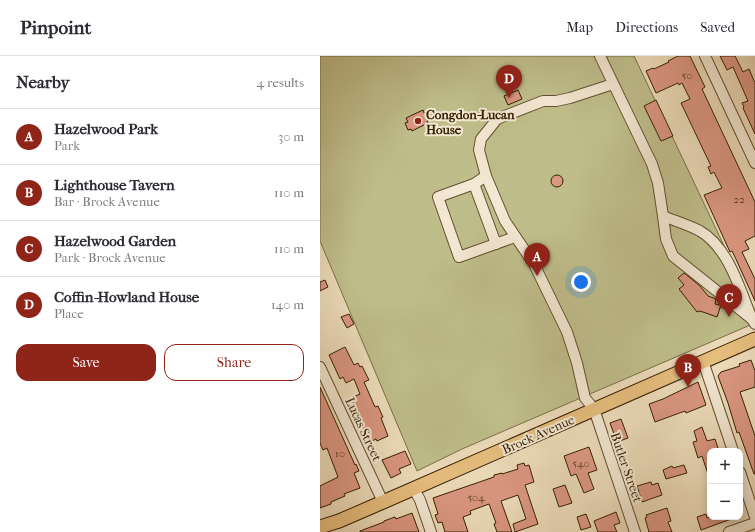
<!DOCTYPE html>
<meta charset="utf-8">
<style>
:root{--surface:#fff;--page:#f7f7f7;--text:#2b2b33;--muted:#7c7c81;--line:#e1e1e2;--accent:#8f2418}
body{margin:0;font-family:"IM FELL French Canon",serif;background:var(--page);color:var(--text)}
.controls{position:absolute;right:12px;bottom:12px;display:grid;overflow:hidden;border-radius:8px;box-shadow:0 2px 10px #0003}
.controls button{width:36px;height:36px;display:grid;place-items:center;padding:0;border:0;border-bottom:1px solid var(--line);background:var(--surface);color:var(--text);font:20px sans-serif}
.you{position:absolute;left:261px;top:226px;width:14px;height:14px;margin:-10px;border:3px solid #fff;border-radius:50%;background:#1a73e8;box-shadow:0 0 0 6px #1a73e833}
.badge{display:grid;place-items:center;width:26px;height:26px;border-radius:50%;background:var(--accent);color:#fff;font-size:13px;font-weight:700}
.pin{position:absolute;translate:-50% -33px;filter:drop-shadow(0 1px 2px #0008)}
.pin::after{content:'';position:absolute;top:21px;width:14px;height:12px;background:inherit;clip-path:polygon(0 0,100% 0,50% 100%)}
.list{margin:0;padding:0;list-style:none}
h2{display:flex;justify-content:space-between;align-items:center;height:52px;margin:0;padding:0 16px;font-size:17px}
h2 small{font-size:13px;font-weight:400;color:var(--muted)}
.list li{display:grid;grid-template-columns:26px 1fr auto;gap:12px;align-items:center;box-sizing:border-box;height:56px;padding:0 16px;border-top:1px solid var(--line)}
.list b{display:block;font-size:15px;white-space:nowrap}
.list p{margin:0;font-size:13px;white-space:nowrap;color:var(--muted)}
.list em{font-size:13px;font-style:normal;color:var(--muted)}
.actions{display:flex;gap:8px;padding:12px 16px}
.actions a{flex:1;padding:9px 0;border:1px solid var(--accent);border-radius:12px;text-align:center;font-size:14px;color:var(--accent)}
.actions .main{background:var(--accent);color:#fff}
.map{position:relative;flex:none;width:435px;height:476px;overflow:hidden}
header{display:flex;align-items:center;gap:24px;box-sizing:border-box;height:56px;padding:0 20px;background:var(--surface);border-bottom:1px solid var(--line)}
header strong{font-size:19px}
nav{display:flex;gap:22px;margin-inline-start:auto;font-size:14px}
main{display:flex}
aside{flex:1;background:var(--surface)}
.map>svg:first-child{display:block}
.green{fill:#bfbe8b;stroke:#7a6f46}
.building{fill:#db9782;stroke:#362002}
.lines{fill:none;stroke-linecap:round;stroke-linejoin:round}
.minor-casing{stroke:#644f30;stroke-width:12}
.major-casing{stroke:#362002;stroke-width:15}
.minor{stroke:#f3e8d3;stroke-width:10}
.major{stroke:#e6be7e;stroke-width:13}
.poi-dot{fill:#8f2418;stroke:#f3e8d3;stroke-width:1.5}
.labels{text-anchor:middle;stroke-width:4;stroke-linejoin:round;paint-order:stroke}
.number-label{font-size:11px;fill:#5f3e22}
.poi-label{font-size:13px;font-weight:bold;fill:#362002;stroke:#f3e8d3;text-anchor:start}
.street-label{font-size:13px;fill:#362002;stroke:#f3e8d3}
</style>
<header>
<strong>Pinpoint</strong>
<nav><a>Map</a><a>Directions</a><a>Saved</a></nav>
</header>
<main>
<aside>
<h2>Nearby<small>4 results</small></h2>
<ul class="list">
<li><span class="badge">A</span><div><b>Hazelwood Park</b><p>Park</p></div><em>30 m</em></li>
<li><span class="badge">B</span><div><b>Lighthouse Tavern</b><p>Bar · Brock Avenue</p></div><em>110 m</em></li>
<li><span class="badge">C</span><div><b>Hazelwood Garden</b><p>Park · Brock Avenue</p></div><em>110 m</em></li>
<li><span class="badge">D</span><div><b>Coffin-Howland House</b><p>Place</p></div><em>140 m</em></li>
</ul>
<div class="actions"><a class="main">Save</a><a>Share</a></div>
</aside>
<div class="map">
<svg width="435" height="476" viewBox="0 0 435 476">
<rect width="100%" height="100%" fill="#eddcbb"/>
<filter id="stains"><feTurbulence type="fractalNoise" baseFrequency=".005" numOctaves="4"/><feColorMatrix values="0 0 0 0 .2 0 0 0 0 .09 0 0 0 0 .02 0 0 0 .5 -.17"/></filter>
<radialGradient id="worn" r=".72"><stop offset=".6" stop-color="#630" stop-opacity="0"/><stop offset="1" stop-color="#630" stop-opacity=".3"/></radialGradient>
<path class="green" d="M0,0h314l121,255v12l-293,126 -45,22 -97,-230z"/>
<g class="building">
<path d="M358,0h12l15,31 -3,2 53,113v34l-10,5 4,8 -7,3 13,27v22l-20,-44 -3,-6 -2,1 -26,-57 18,-7 -8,-16 -3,2 -3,-7 3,-1 -30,-63 9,-4 -8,-16 -3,2 -1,-2 -22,10 -10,-22 7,-3 1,1 15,-7 -1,-1z"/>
<path d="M400,0h15l8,16 6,-3 6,14v51l-12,-26 1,-1 -2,-4 6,-2 -15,-34 -6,3z"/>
<path d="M198,34l4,9 -14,6 -4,-9z"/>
<path d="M336,44l17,36 -12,5 -17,-35z"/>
<path d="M103,54l1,3 2,-1 4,8 -3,1 1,2 -16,8 -1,-2 -3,1 -3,-7 3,-1 -2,-4z"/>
<circle cx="237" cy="125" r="6"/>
<path d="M364,217l16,13 8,10 8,3 -1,5 6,1 -4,12 -14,-5 -4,-1 -2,1 -18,-23 5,-4 -6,-7z"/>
<path d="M5,224l3,7 -8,4v-9z"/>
<path d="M29,258l5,10 -7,4 -6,-11z"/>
<path d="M25,291l9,18 4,-2 2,4 2,-1 7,14 -5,2 11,25 3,-1 4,9 1,2 -2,1 7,18 -11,5 -1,-2 -6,3 -19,-44 9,-4 -6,-15 -8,4 -3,-6 -3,2 -11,-24z"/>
<path d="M431,304l4,11v16l-15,5 15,44v38h-1l-15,-42 -2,1 -9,-30 -10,-27 3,-4 19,-6 -1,-2z"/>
<path d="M378,326l8,23 -20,8 -1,-2 -30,11 -6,-18 14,-5z"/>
<path d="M0,331l35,78 1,-1 3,7 -5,2 6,15 -16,6 1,2 -14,6v2l-11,4v-22l18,-9 -11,-29 -4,2 -3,-7z"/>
<path d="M301,363l7,19 -11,4 -7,-19z"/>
<path d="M382,371l5,14 8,-2 4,12h-9v26h-1l-7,-21 -4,2 -5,-16 4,-1 -3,-10z"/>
<path d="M269,391l8,23 -9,3 6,16 -10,4 -8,-19 -5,2 -7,-20z"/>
<path d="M85,395l6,13 -12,5 2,4 -10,5 -9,-18z"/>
<path d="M204,407l1,3 4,-1 5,17 -9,3 13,39 -23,8 -2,-8 13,-5 -8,-24 -17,6 11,31h-15l-3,-8 2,-1 -7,-19 -19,7 1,3 -8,3 5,15h-23l-3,-10 -4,1 -3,-8 3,-1 -5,-16 61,-21v-2l8,-2v1l16,-5 -1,-4z"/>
<path d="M364,409l3,8 -21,6 -3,-9 9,-4 1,2z"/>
<path d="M331,426l1,3 6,-2 4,12 -20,7 -5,-16z"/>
<path d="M245,429l7,18 -13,4 -6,-18z"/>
<path d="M347,452l4,13 -3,1 4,10h-23l-4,-14 2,-1 -1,-2z"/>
<path d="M296,456l4,11 -6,2 3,7h-19l-4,-11z"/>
<path d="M92,457l7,19h-59v-1l24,-9v-1l11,-4 1,2z"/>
<path d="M266,458l5,13 -10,3 -4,-13z"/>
<path d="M386,458l1,4 5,-1 22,1 -33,12 -4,-13z"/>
</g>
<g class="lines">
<defs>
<g id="minor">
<path d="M280,0l52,108 6,19 5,33 3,23 7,17 79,63 3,5"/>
<path d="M385,0l50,107"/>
<path d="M293,28l-43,14 -14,3h-13l-46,18 -16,20 -2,11 7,26 19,45 29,43 33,68 10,31 8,35 9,11 41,123"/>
<path d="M166,120l-12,8 -36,13 21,60 56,-20"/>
<path d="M154,128l22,60"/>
<path d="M343,160c12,5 26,9 37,15 29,17 40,59 52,88"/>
<path d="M383,305l30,90"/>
<path d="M0,311l63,135"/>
<path d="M420,416l15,45"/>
<path d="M94,433l6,11 11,32"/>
<path d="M409,476l26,-9"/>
</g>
<path id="major" d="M0,471l19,-6 44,-19 372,-163"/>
</defs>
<use href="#minor" class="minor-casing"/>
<use href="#major" class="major-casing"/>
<use href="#minor" class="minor"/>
<use href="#major" class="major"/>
</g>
<circle class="poi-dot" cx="98" cy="65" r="4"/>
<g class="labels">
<g class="number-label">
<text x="367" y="23">50</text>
<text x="419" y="147">22</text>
<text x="20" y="401">10</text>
<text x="261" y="411">540</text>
<text x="156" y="445">504</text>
</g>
<g class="poi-label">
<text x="106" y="63">Congdon-Lucan<tspan x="106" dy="15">House</tspan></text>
</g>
<g class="street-label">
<text transform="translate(44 373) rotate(65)" y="5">Lucas Street</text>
<text transform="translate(218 378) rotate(-24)" y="5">Brock Avenue</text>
<text transform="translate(307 411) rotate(71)" y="5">Butler Street</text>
</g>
</g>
<rect width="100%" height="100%" filter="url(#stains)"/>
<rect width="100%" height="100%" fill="url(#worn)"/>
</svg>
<div class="controls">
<button>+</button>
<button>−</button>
</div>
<div class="you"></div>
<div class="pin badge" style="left:217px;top:220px">A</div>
<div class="pin badge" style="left:368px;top:331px">B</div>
<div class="pin badge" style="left:409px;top:261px">C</div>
<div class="pin badge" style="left:189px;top:42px">D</div>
</div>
</main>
